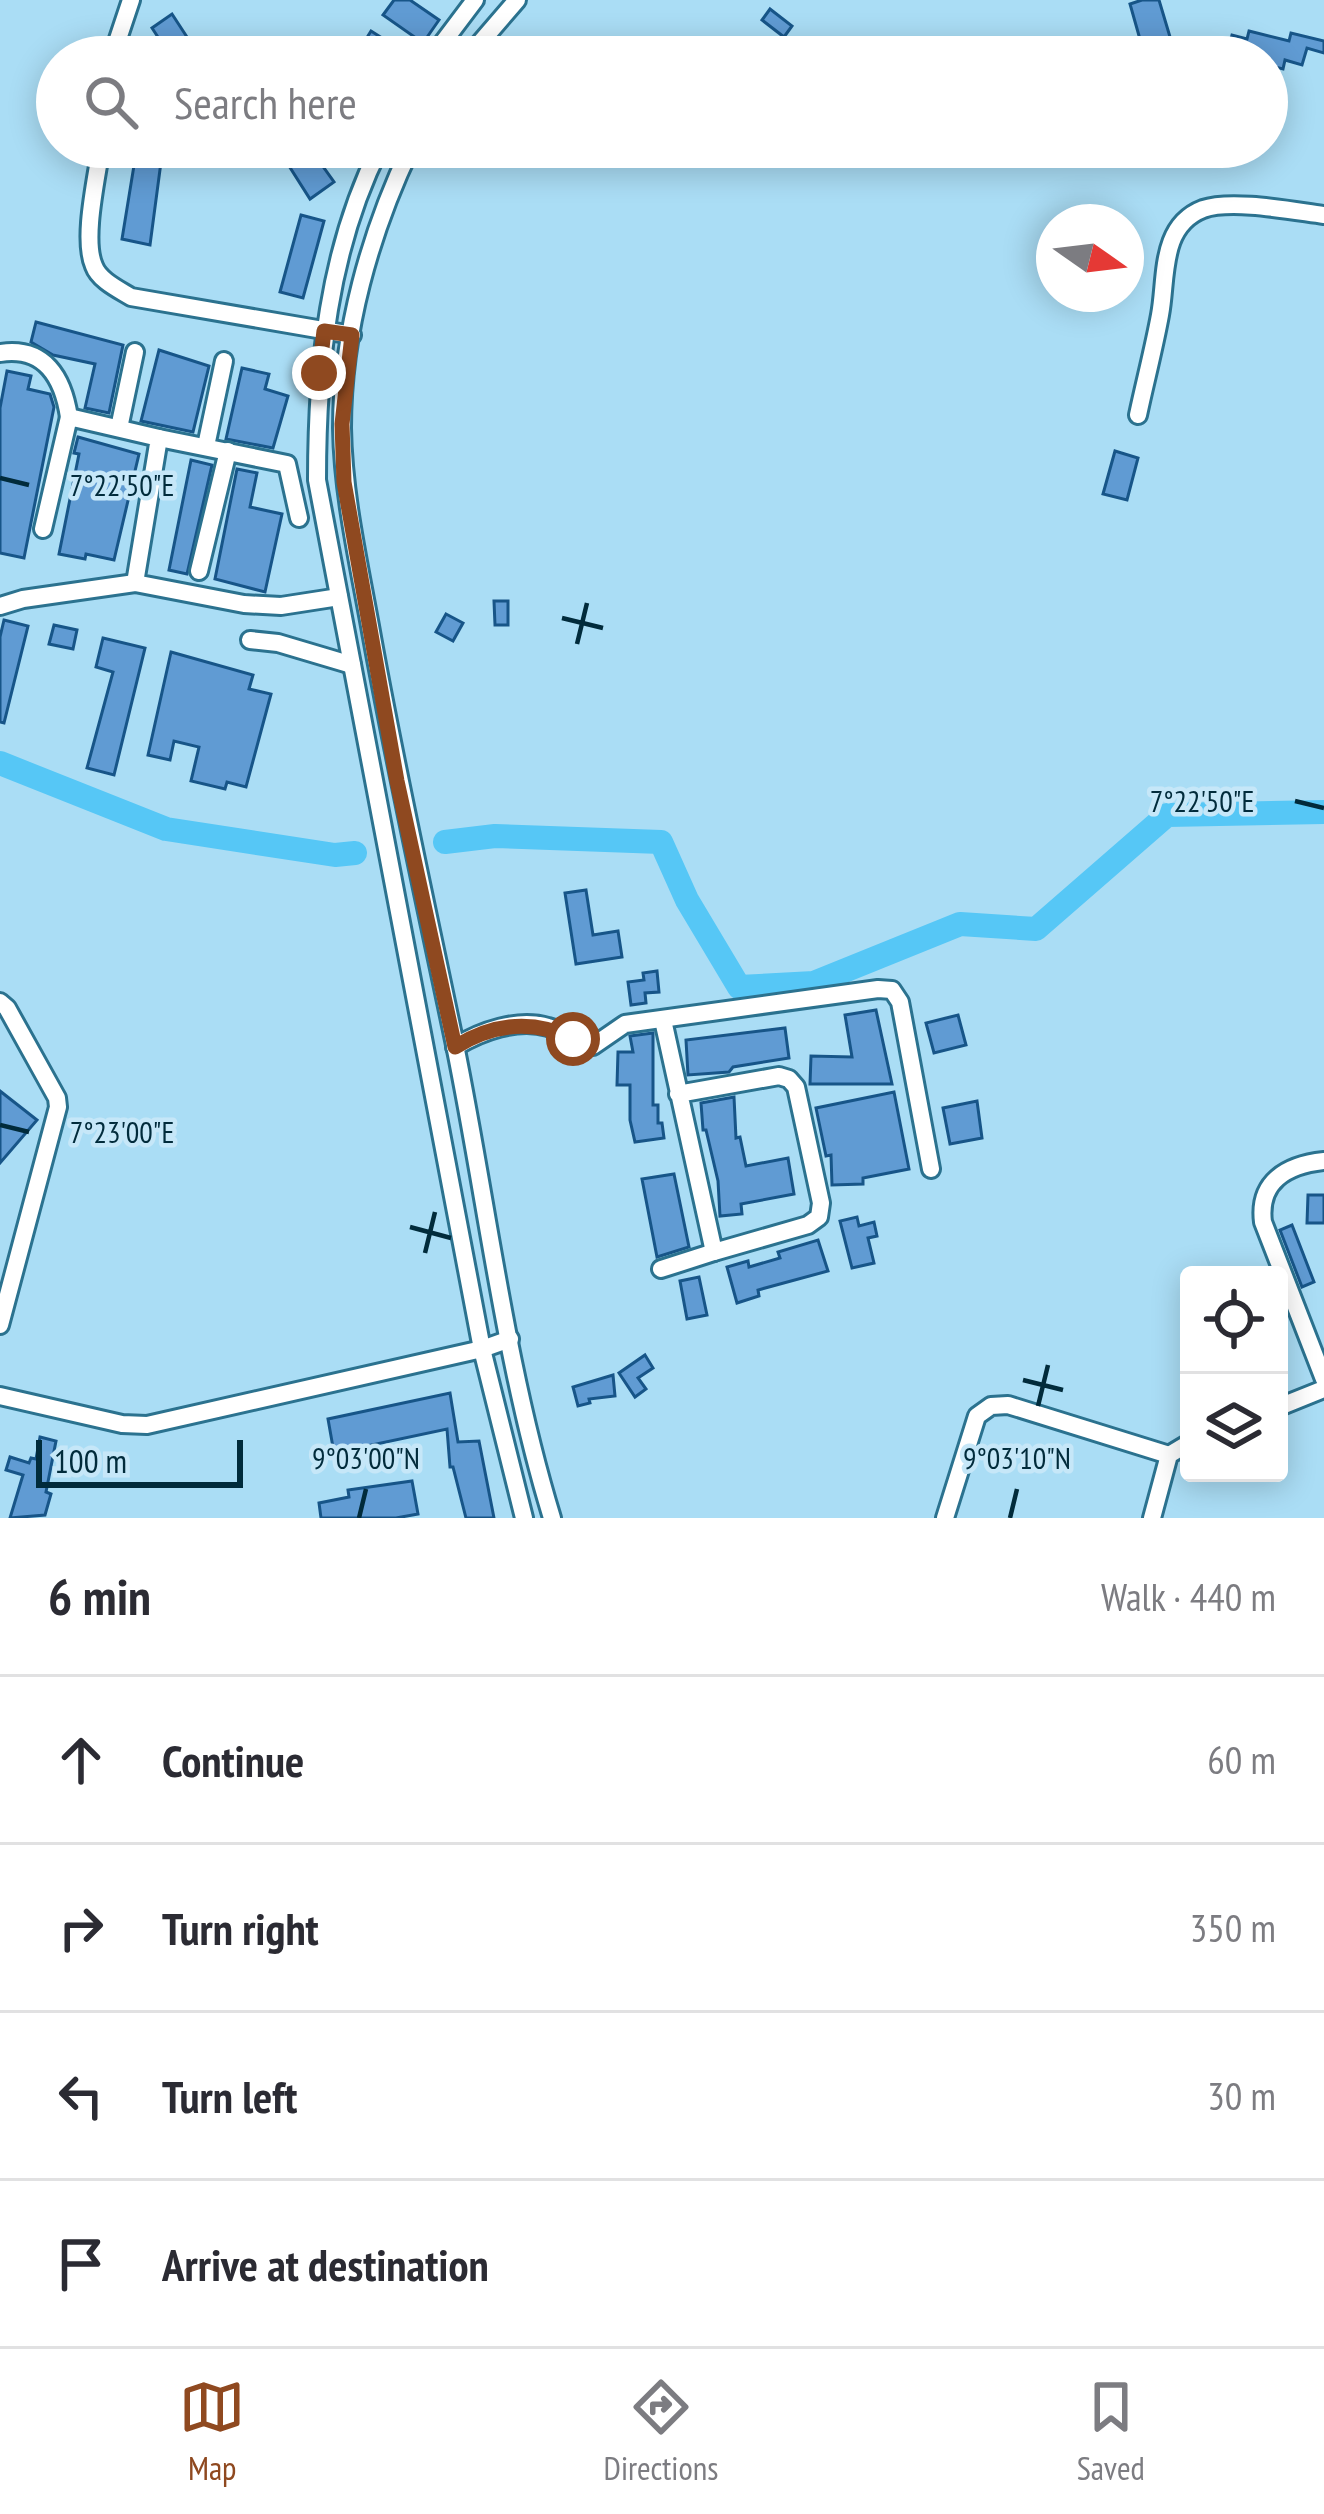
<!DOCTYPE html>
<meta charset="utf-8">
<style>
:root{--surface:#fff;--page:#f2f2f3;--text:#2b2b33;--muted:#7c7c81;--line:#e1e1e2;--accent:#8f4920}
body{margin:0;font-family:"PT Sans Narrow",sans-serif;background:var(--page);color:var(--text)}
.controls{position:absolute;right:36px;bottom:36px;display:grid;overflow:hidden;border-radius:12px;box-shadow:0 6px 30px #0003}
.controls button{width:108px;height:108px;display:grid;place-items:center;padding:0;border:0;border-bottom:3px solid var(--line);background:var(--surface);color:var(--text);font:60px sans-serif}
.compass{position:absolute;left:1036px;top:204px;width:108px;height:108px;border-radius:50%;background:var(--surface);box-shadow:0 6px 30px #0003;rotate:104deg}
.scale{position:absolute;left:36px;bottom:30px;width:207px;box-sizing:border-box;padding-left:12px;border:6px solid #012b3b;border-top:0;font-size:33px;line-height:42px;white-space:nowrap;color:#012b3b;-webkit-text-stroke:9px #c6e7f8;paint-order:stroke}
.stop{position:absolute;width:36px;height:36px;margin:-27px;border:9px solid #8f4920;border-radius:50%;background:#fff}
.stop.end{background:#8f4920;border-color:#fff;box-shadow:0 3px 12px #0008}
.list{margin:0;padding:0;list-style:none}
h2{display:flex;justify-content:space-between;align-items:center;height:156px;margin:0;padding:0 48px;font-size:51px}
h2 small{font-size:39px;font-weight:400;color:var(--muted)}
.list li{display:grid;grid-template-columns:78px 1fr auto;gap:36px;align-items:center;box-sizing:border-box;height:168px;padding:0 48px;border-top:3px solid var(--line)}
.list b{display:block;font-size:45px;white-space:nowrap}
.list em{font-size:39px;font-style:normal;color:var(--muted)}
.icon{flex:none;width:66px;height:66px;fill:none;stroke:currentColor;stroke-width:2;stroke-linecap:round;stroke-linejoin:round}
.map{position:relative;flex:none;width:1324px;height:1518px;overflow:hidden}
.search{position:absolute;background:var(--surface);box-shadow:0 6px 30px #0003;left:36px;right:36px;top:36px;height:132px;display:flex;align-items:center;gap:30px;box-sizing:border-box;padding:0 42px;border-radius:66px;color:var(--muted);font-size:45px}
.sheet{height:828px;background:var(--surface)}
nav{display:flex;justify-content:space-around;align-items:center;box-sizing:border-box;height:168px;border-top:3px solid var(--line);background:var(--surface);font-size:33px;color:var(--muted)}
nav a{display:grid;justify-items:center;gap:6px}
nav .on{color:var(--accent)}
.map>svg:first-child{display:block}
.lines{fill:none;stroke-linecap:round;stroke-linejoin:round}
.river{stroke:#56c7f6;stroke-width:24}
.building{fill:#609bd3;stroke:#175588;stroke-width:3}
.minor-casing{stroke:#2b728f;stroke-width:22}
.minor{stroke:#fff;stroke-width:16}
.route{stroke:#8f4920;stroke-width:15}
.ticks{fill:none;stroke:#012b3b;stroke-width:4.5}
.ticks-label{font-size:30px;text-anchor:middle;fill:#012b3b;stroke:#c6e7f8;stroke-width:9;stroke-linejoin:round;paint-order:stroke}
</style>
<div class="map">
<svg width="1324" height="1518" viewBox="0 0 1324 1518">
<rect width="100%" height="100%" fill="#aaddf5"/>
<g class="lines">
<g class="river">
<path d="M0,763l166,66 169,26 20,-2"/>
<path d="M445,842l50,-6 166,6 26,58 52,87 75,-4 146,-59 76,5 131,-114 157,-3"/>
</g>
</g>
<g class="building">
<path d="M394,0h16l29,20 -16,23 -40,-28z"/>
<path d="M1142,0h17l17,57h-31l-15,-53z"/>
<path d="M770,9l22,17 -8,11 -22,-17z"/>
<path d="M172,14l28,43h-29l-19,-29z"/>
<path d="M371,31l41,26h-57z"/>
<path d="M1249,31l40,10 2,-8 33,8v12l-17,-5 -5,17 -17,-5 -2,9 -16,-4v-8h-41l6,-22 15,4z"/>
<path d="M137,147h26l-13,98 -28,-6z"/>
<path d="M277,147h32l25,35 -24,17z"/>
<path d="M301,215l23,6 -21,77 -23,-6z"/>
<path d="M36,322l87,23 -14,68 -24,-5 10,-44 -42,-9 -22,-13z"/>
<path d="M159,350l50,16 -16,66 -52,-11z"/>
<path d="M242,368l27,6 -4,15 23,7 -15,52 -47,-9z"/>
<path d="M7,371l24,5 -3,13 22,5 4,13 -30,151 -24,-5v-145z"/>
<path d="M78,437l61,17 -25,106 -28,-6 -1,5 -26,-5 20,-100 -5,-1z"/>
<path d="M1115,451l23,7 -11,42 -24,-6z"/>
<path d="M191,460l21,5 -25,109 -18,-4z"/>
<path d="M237,469l20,4 -7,34 32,7 -17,78 -50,-13z"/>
<path d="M494,601h14v24h-13z"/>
<path d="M446,614l17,9 -10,18 -17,-9z"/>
<path d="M4,620l24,6 -24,97 -4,-1v-85z"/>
<path d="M54,625l23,5 -4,19 -24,-5z"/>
<path d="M103,638l42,10 -31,127 -27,-7 26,-96 -17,-5z"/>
<path d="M171,652l82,23 -4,14 22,5 -25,93 -19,-5 -2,7 -34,-8 8,-34 -25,-6 -4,19 -22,-5z"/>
<path d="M586,890l7,45 25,-4 4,26 -46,7 -11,-71z"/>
<path d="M657,971l2,21 -14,1 1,10 -15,2 -3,-23 16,-2 -1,-7z"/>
<path d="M876,1010l16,74h-82l1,-28 41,1 -7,-42z"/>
<path d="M958,1015l8,30 -32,8 -8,-30z"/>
<path d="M785,1028l4,30 -56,9 -4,5 -41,3 -2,-35z"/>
<path d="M653,1033v72h5v18h4l2,15 -29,4 -5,-22v-35h-13l1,-33h15l-3,-16z"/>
<path d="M0,1091l37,29 -37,43z"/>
<path d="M894,1092l15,77 -46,9v6l-31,1 -1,-30 -5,1 -10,-48z"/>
<path d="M734,1097l2,41 4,-1 6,29 42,-8 6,36 -53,10 1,10 -22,2 -2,-35 -12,-51h-3l-2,-27z"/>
<path d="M977,1101l5,37 -32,6 -7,-36z"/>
<path d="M674,1174l15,73 -32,10 -15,-78z"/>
<path d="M1308,1195h16v28h-17z"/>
<path d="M857,1217l2,9 15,-4 3,14 -9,2 6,25 -22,5 -12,-47z"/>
<path d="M1292,1225l22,57 -12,5 -22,-57z"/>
<path d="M818,1240l10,31 -70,19 1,6 -22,7 -10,-36 21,-6 1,6 31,-9 -2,-6z"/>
<path d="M699,1277l8,38 -20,4 -7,-38z"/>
<path d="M645,1355l8,13 -15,10 8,11 -11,8 -16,-24z"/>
<path d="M613,1375l2,21 -26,3 1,4 -12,3 -5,-19z"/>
<path d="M450,1393l8,49 21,-1 15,77h-28l-13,-51h-3l-3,-38 -113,24 -6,-34z"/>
<path d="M40,1437l16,4 -10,51 5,2 -6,21 -35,3 13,-43 -17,-5 4,-13 19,6 2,-5 5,1z"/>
<path d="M412,1481l6,33 -22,4h-75l-2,-15 30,-6 -1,-7z"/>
</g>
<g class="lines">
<defs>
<g id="minor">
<path d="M112,57l19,-57"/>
<path d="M432,57l43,-57"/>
<path d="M468,57l49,-57"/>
<path d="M101,147c-4,30 -19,92 -7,119 5,14 24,23 37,31l221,38"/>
<path d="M380,147c-52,103 -63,219 -63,333l165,869 42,169"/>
<path d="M411,147c-41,86 -69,184 -69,281 1,66 16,132 28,198 25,141 56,279 85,419 32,157 50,320 97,473"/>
<path d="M0,353c45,-7 63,25 69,64"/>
<path d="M1138,415c7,-33 16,-67 22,-100 7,-36 -1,-89 43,-106 29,-10 90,2 121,6"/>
<path d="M119,428l16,-76"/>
<path d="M159,438l128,26 12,54"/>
<path d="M206,446l18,-85"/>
<path d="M43,529l26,-112 90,21 -24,145 109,21 37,2 58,-9"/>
<path d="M199,571l29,-120"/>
<path d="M0,606l23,-7 112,-16"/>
<path d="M250,640l28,3 74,22"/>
<path d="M0,1002l7,6 50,90 1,9 -58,218"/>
<path d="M663,1020l51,232 94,-27 11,-8 2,-14 -25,-116 -7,-8 -10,-3 -101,18"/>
<path d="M455,1047c26,-16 63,-29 93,-20 15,4 29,14 45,19l32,-22 253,-35 14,1 8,12 31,167"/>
<path d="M1324,1161c-38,4 -66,21 -61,61l61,157"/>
<path d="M661,1269l53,-17"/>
<path d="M0,1396l122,28 25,1 335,-76 28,-10"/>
<path d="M1279,1407l45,-18"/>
<path d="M945,1518l32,-102 14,-10 17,-1 161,50"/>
<path d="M1152,1518l17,-63 20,-12"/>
</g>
</defs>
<use href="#minor" class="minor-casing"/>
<use href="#minor" class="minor"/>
</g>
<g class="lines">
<path class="route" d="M319,373l5,-42 28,4 -10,89 2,58 53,299 58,266c39,-24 78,-28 118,-8"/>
</g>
<path class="ticks" d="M0,478l29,7M562,618l41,10M577,644l10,-41M1295,801l29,7M0,1125l29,7M410,1227l41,11M425,1253l10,-41M1023,1380l40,10M1038,1406l10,-41M359,1518l7,-29M1010,1518l7,-29"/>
<g class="ticks-label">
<text x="122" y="496">7°22'50"E</text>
<text x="1202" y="812">7°22'50"E</text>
<text x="122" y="1143">7°23'00"E</text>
<text x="366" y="1469">9°03'00"N</text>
<text x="1017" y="1469">9°03'10"N</text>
</g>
</svg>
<div class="controls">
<button><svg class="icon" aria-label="locate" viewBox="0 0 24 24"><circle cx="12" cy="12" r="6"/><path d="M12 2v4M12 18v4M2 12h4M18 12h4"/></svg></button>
<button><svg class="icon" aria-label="layers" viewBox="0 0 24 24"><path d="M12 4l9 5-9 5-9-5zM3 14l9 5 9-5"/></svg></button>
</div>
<svg class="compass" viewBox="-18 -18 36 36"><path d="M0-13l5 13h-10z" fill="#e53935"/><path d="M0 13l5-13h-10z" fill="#7c7c81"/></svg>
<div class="scale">100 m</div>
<div class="stop" style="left:573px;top:1039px"></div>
<div class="stop end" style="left:319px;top:373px"></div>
<div class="search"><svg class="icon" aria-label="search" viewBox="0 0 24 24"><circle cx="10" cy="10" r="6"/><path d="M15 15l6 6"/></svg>Search here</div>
</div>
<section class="sheet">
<h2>6 min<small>Walk · 440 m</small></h2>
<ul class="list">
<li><svg class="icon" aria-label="ahead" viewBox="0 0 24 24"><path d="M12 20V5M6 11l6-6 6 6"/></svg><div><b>Continue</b></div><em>60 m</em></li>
<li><svg class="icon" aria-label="right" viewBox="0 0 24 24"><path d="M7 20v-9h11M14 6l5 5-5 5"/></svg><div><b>Turn right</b></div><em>350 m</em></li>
<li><svg class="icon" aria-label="left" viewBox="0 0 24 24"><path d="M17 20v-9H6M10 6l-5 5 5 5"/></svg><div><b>Turn left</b></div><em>30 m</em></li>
<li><svg class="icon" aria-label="arrive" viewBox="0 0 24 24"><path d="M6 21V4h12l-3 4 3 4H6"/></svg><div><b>Arrive at destination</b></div></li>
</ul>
</section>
<nav>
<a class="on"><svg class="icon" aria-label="map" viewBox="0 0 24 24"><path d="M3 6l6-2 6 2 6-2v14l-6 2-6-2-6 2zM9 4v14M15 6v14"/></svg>Map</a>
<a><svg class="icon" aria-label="directions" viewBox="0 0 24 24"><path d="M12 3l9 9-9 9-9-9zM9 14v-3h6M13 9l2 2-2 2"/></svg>Directions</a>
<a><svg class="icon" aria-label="saved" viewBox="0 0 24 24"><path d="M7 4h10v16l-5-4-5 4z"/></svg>Saved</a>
</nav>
